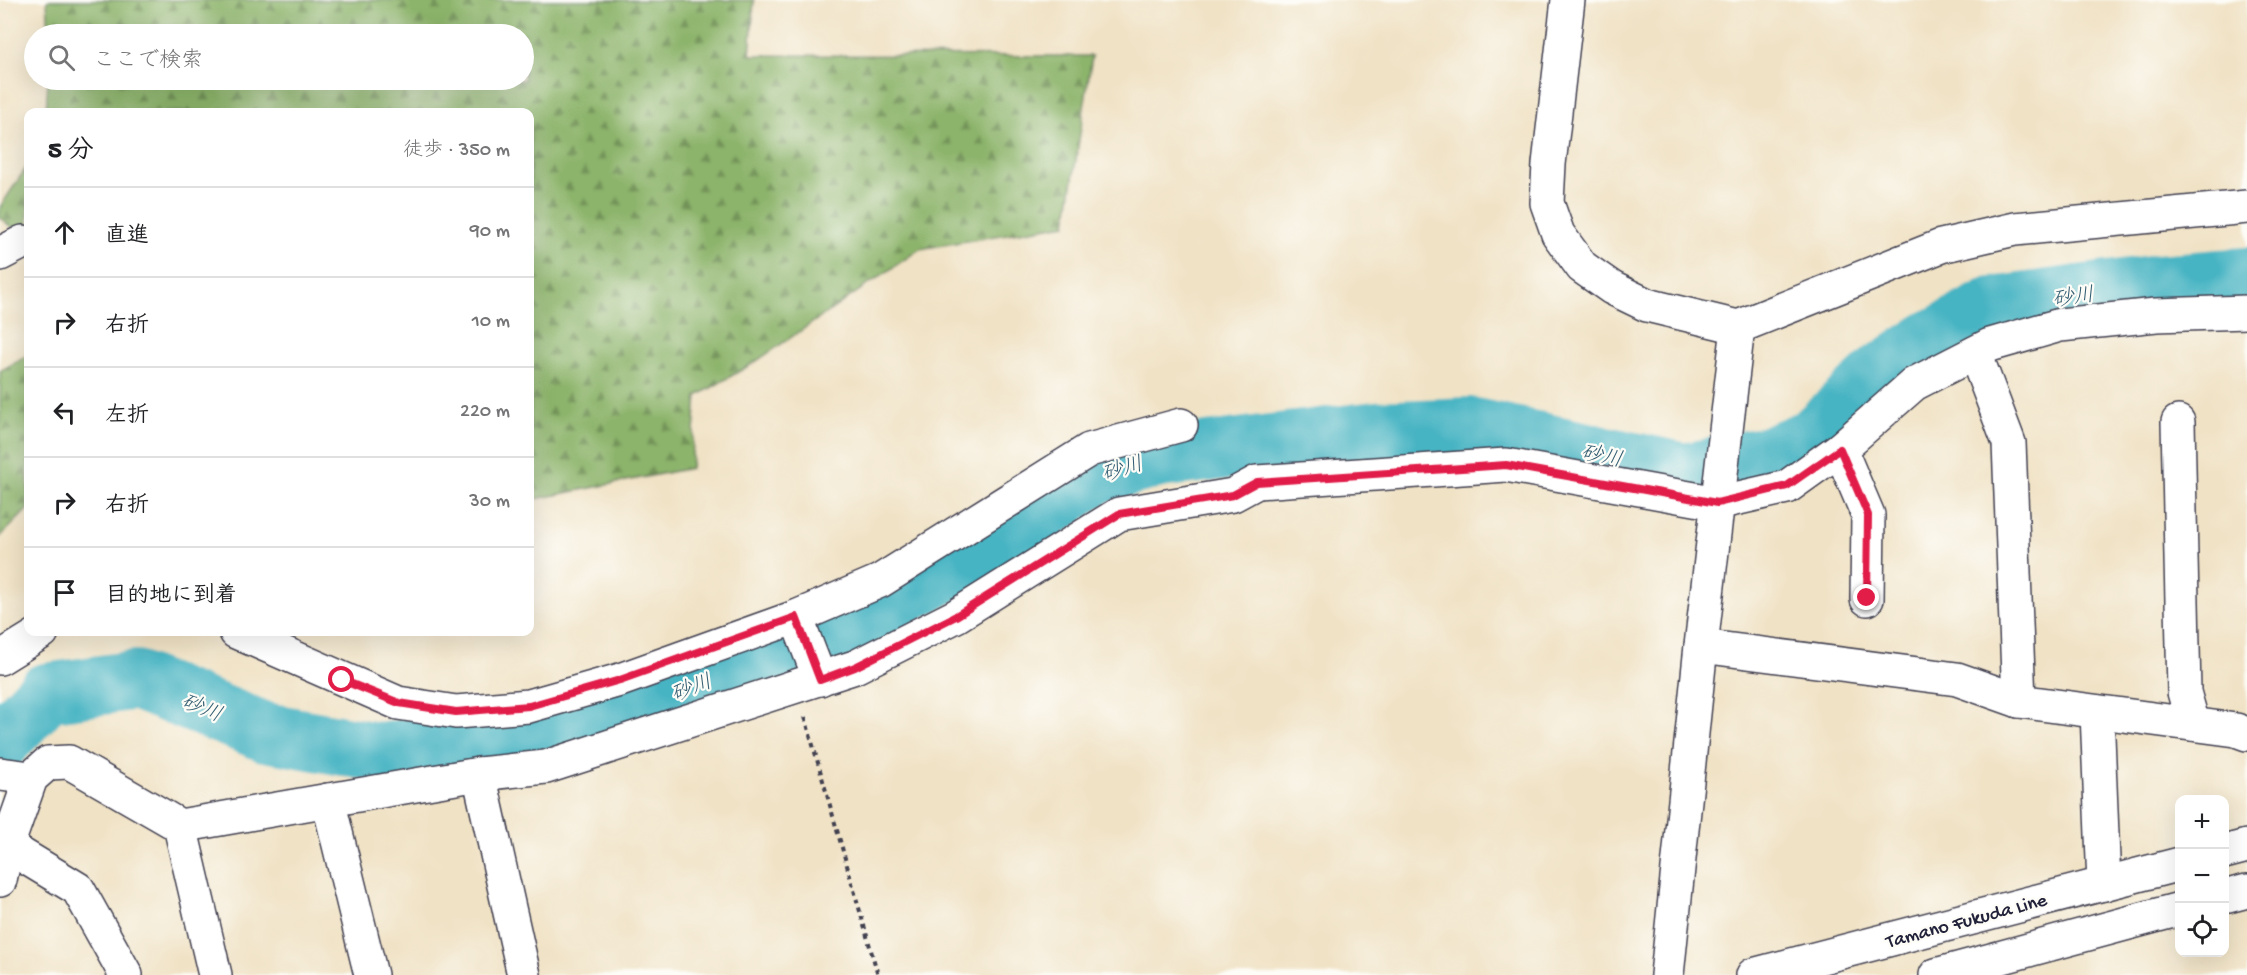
<!DOCTYPE html>
<html lang="ja">
<meta charset="utf-8">
<style>
:root{--surface:#fff;--page:#f6f6f6;--text:#202124;--muted:#757577;--line:#e0e0e0}
body{margin:0;font-family:"Gochi Hand","Klee One",sans-serif;background:var(--page);color:var(--text)}
.controls{position:absolute;right:18px;bottom:18px;display:grid;overflow:hidden;border-radius:12px;box-shadow:0 6px 24px #0002}
.controls button{width:54px;height:54px;display:grid;place-items:center;padding:0;border:0;border-bottom:2px solid var(--line);background:var(--surface);color:var(--text);font:30px sans-serif}
.stop{position:absolute;width:18px;height:18px;margin:-14px;border:4px solid #e11d48;border-radius:50%;background:#fff}
.stop.end{background:#e11d48;border-color:#fff;box-shadow:0 2px 6px #0008}
.list{margin:0;padding:0;list-style:none}
h2{display:flex;justify-content:space-between;align-items:center;height:78px;margin:0;padding:0 24px;font-size:26px}
h2 small{font-size:20px;font-weight:400;color:var(--muted)}
.list li{display:grid;grid-template-columns:39px 1fr auto;gap:18px;align-items:center;box-sizing:border-box;height:90px;padding:0 24px;border-top:2px solid var(--line)}
.list b{display:block;font-size:22px;white-space:nowrap}
.list em{font-size:20px;font-style:normal;color:var(--muted)}
.icon{flex:none;width:33px;height:33px;fill:none;stroke:currentColor;stroke-width:2;stroke-linecap:round;stroke-linejoin:round}
.map{position:relative;flex:none;width:2247px;height:975px;overflow:hidden}
.search{position:absolute;background:var(--surface);box-shadow:0 6px 24px #0002;left:24px;top:24px;width:510px;height:66px;display:flex;align-items:center;gap:15px;box-sizing:border-box;padding:0 21px;border-radius:33px;color:var(--muted);font-size:22px}
.panel{position:absolute;background:var(--surface);box-shadow:0 6px 24px #0002;left:24px;top:108px;width:510px;height:528px;border-radius:12px}
.map>svg:first-child{display:block}
.forest{fill:url(#forest-firs);stroke:#576b53;stroke-width:1.5}
.lines{fill:none;stroke-linecap:round;stroke-linejoin:round}
.river{stroke:#47b4c3;stroke-width:60}
.minor-casing{stroke:#413f50;stroke-width:36}
.tertiary-casing{stroke:#413f50;stroke-width:36}
.primary-casing{stroke:#413f50;stroke-width:36}
.path{stroke:#413f50;stroke-width:4;stroke-dasharray:4.5 4.5;stroke-linecap:butt}
.minor{stroke:#fff;stroke-width:33}
.tertiary{stroke:#fff;stroke-width:33}
.primary{stroke:#fff;stroke-width:33}
.route{stroke:#e11d48;stroke-width:8}
.labels{text-anchor:middle;stroke-width:4.5;stroke-linejoin:round;paint-order:stroke}
.street-label{font-size:20px;fill:#22223b;stroke:#fdfcf7}
.water-label{font-size:21px;font-style:italic;fill:#315c71;stroke:#fdfcf7}
</style>
<div class="map">
<svg width="2247" height="975" viewBox="0 0 2247 975">
<defs>
<pattern id="forest-firs" width="22" height="20" patternUnits="userSpaceOnUse" patternTransform="scale(1.5)"><rect width="22" height="20" fill="#8cb46b"/><path d="M5 1l3.5 6h-7zM16 11l3.5 6h-7z" fill="#729259"/></pattern>
</defs>
<rect width="100%" height="100%" fill="#fdfcf7"/>
<filter id="ink" filterUnits="userSpaceOnUse"><feTurbulence type="fractalNoise" baseFrequency=".0167" numOctaves="2"/><feDisplacementMap in="SourceGraphic" scale="12" xChannelSelector="R" yChannelSelector="G"/><feConvolveMatrix kernelMatrix="1 2 1 2 8 2 1 2 1" color-interpolation-filters="sRGB"/></filter>
<filter id="wash" filterUnits="userSpaceOnUse"><feTurbulence type="fractalNoise" baseFrequency=".008" numOctaves="4" result="noise"/><feDisplacementMap in="SourceGraphic" scale="24" xChannelSelector="R" yChannelSelector="G"/><feGaussianBlur stdDeviation="1.35" result="paint"/><feColorMatrix in="noise" values="0 0 0 0 0 0 0 0 0 0 0 0 0 0 0 0 0 1.4 0 .05"/><feComposite in="paint" operator="in"/></filter>
<g filter="url(#wash)">
<rect width="100%" height="100%" fill="#f0e2c5"/>
<g class="forest">
<path d="M47,0h707l-4,55 342,1 -26,168 -146,25 -165,113 -58,34 -6,72 -161,32v-388h-484l2,-32h476v-46h-475z"/>
<path d="M28,165v79v-4l-28,-22v-11z"/>
<path d="M28,355v154l-28,28v-166z"/>
</g>
<g class="lines">
<path class="river" d="M0,742l46,-49 90,-13 129,52 112,20 164,-19 94,-25 196,-74 165,-89 99,-70 64,-17 217,-27 94,-4 216,46 82,-17 44,-18 71,-66 47,-31 62,-34 167,-23 88,-7"/>
</g>
</g>
<g filter="url(#ink)">
<g class="lines">
<defs>
<g id="minor">
<path d="M0,254l23,-12"/>
<path d="M1975,353l34,90 10,258"/>
<path d="M2178,422l6,270 9,32"/>
<path d="M1840,449l28,66 -1,84"/>
<path d="M796,617l24,62"/>
<path d="M236,632l162,71 58,9 73,-6 91,-26 176,-63 84,-36 209,-131 92,-25"/>
<path d="M1701,646l256,33 62,22 217,29 11,4"/>
<path d="M0,658l42,-26"/>
<path d="M2097,712l7,172"/>
<path d="M0,774l31,4"/>
<path d="M479,774l45,201"/>
<path d="M328,800l43,175"/>
<path d="M180,826l35,149"/>
<path d="M7,846l71,43 48,86"/>
<path d="M0,880l7,-34 24,-68 17,-15 21,-1 111,64 299,-52 67,-7 309,-100 101,-51 163,-102 114,-19 24,-13 249,-17 211,38 70,-16 53,-38 74,-65 76,-39 70,-20 96,-10 91,-3"/>
<path d="M1667,975l34,-329 37,-319 203,-81 74,-17 232,-22"/>
</g>
<path id="tertiary" d="M1568,0l-19,164 -2,39 11,31 24,33 30,21 35,17 91,22"/>
<g id="primary">
<path d="M2224,852l23,-6"/>
<path d="M2224,897l23,-6"/>
<path d="M1753,975l427,-111"/>
<path d="M1936,975l244,-66"/>
</g>
</defs>
<use href="#minor" class="minor-casing"/>
<use href="#tertiary" class="tertiary-casing"/>
<use href="#primary" class="primary-casing"/>
<path class="path" d="M805,717l73,258"/>
<use href="#minor" class="minor"/>
<use href="#tertiary" class="tertiary"/>
<use href="#primary" class="primary"/>
</g>
</g>
<g class="lines" filter="url(#ink)">
<path class="route" d="M342,680l57,23 57,9 73,-6 91,-26 176,-63 24,63 35,-13 101,-51 163,-102 114,-19 24,-13 249,-17 211,38 70,-17 53,-37 28,66 -1,83"/>
</g>
<g class="labels">
<g class="street-label">
<text transform="translate(1966 919) rotate(-15)" y="7">Tamano Fukuda Line</text>
</g>
<g class="water-label">
<text transform="translate(2073 296) rotate(-8)" y="7">砂川</text>
<text transform="translate(1602 455) rotate(12)" y="7">砂川</text>
<text transform="translate(1122 468) rotate(-17)" y="7">砂川</text>
<text transform="translate(691 687) rotate(-21)" y="7">砂川</text>
<text transform="translate(202 707) rotate(22)" y="7">砂川</text>
</g>
</g>
</svg>
<div class="controls">
<button>+</button>
<button>−</button>
<button><svg class="icon" aria-label="locate" viewBox="0 0 24 24"><circle cx="12" cy="12" r="6"/><path d="M12 2v4M12 18v4M2 12h4M18 12h4"/></svg></button>
</div>
<div class="stop" style="left:342px;top:680px"></div>
<div class="stop end" style="left:1867px;top:598px"></div>
<div class="search"><svg class="icon" aria-label="search" viewBox="0 0 24 24"><circle cx="10" cy="10" r="6"/><path d="M15 15l6 6"/></svg>ここで検索</div>
<section class="panel">
<h2>5 分<small>徒歩 · 350 m</small></h2>
<ul class="list">
<li><svg class="icon" aria-label="ahead" viewBox="0 0 24 24"><path d="M12 20V5M6 11l6-6 6 6"/></svg><div><b>直進</b></div><em>90 m</em></li>
<li><svg class="icon" aria-label="right" viewBox="0 0 24 24"><path d="M7 20v-9h11M14 6l5 5-5 5"/></svg><div><b>右折</b></div><em>10 m</em></li>
<li><svg class="icon" aria-label="left" viewBox="0 0 24 24"><path d="M17 20v-9H6M10 6l-5 5 5 5"/></svg><div><b>左折</b></div><em>220 m</em></li>
<li><svg class="icon" aria-label="right" viewBox="0 0 24 24"><path d="M7 20v-9h11M14 6l5 5-5 5"/></svg><div><b>右折</b></div><em>30 m</em></li>
<li><svg class="icon" aria-label="arrive" viewBox="0 0 24 24"><path d="M6 21V4h12l-3 4 3 4H6"/></svg><div><b>目的地に到着</b></div></li>
</ul>
</section>
</div>
